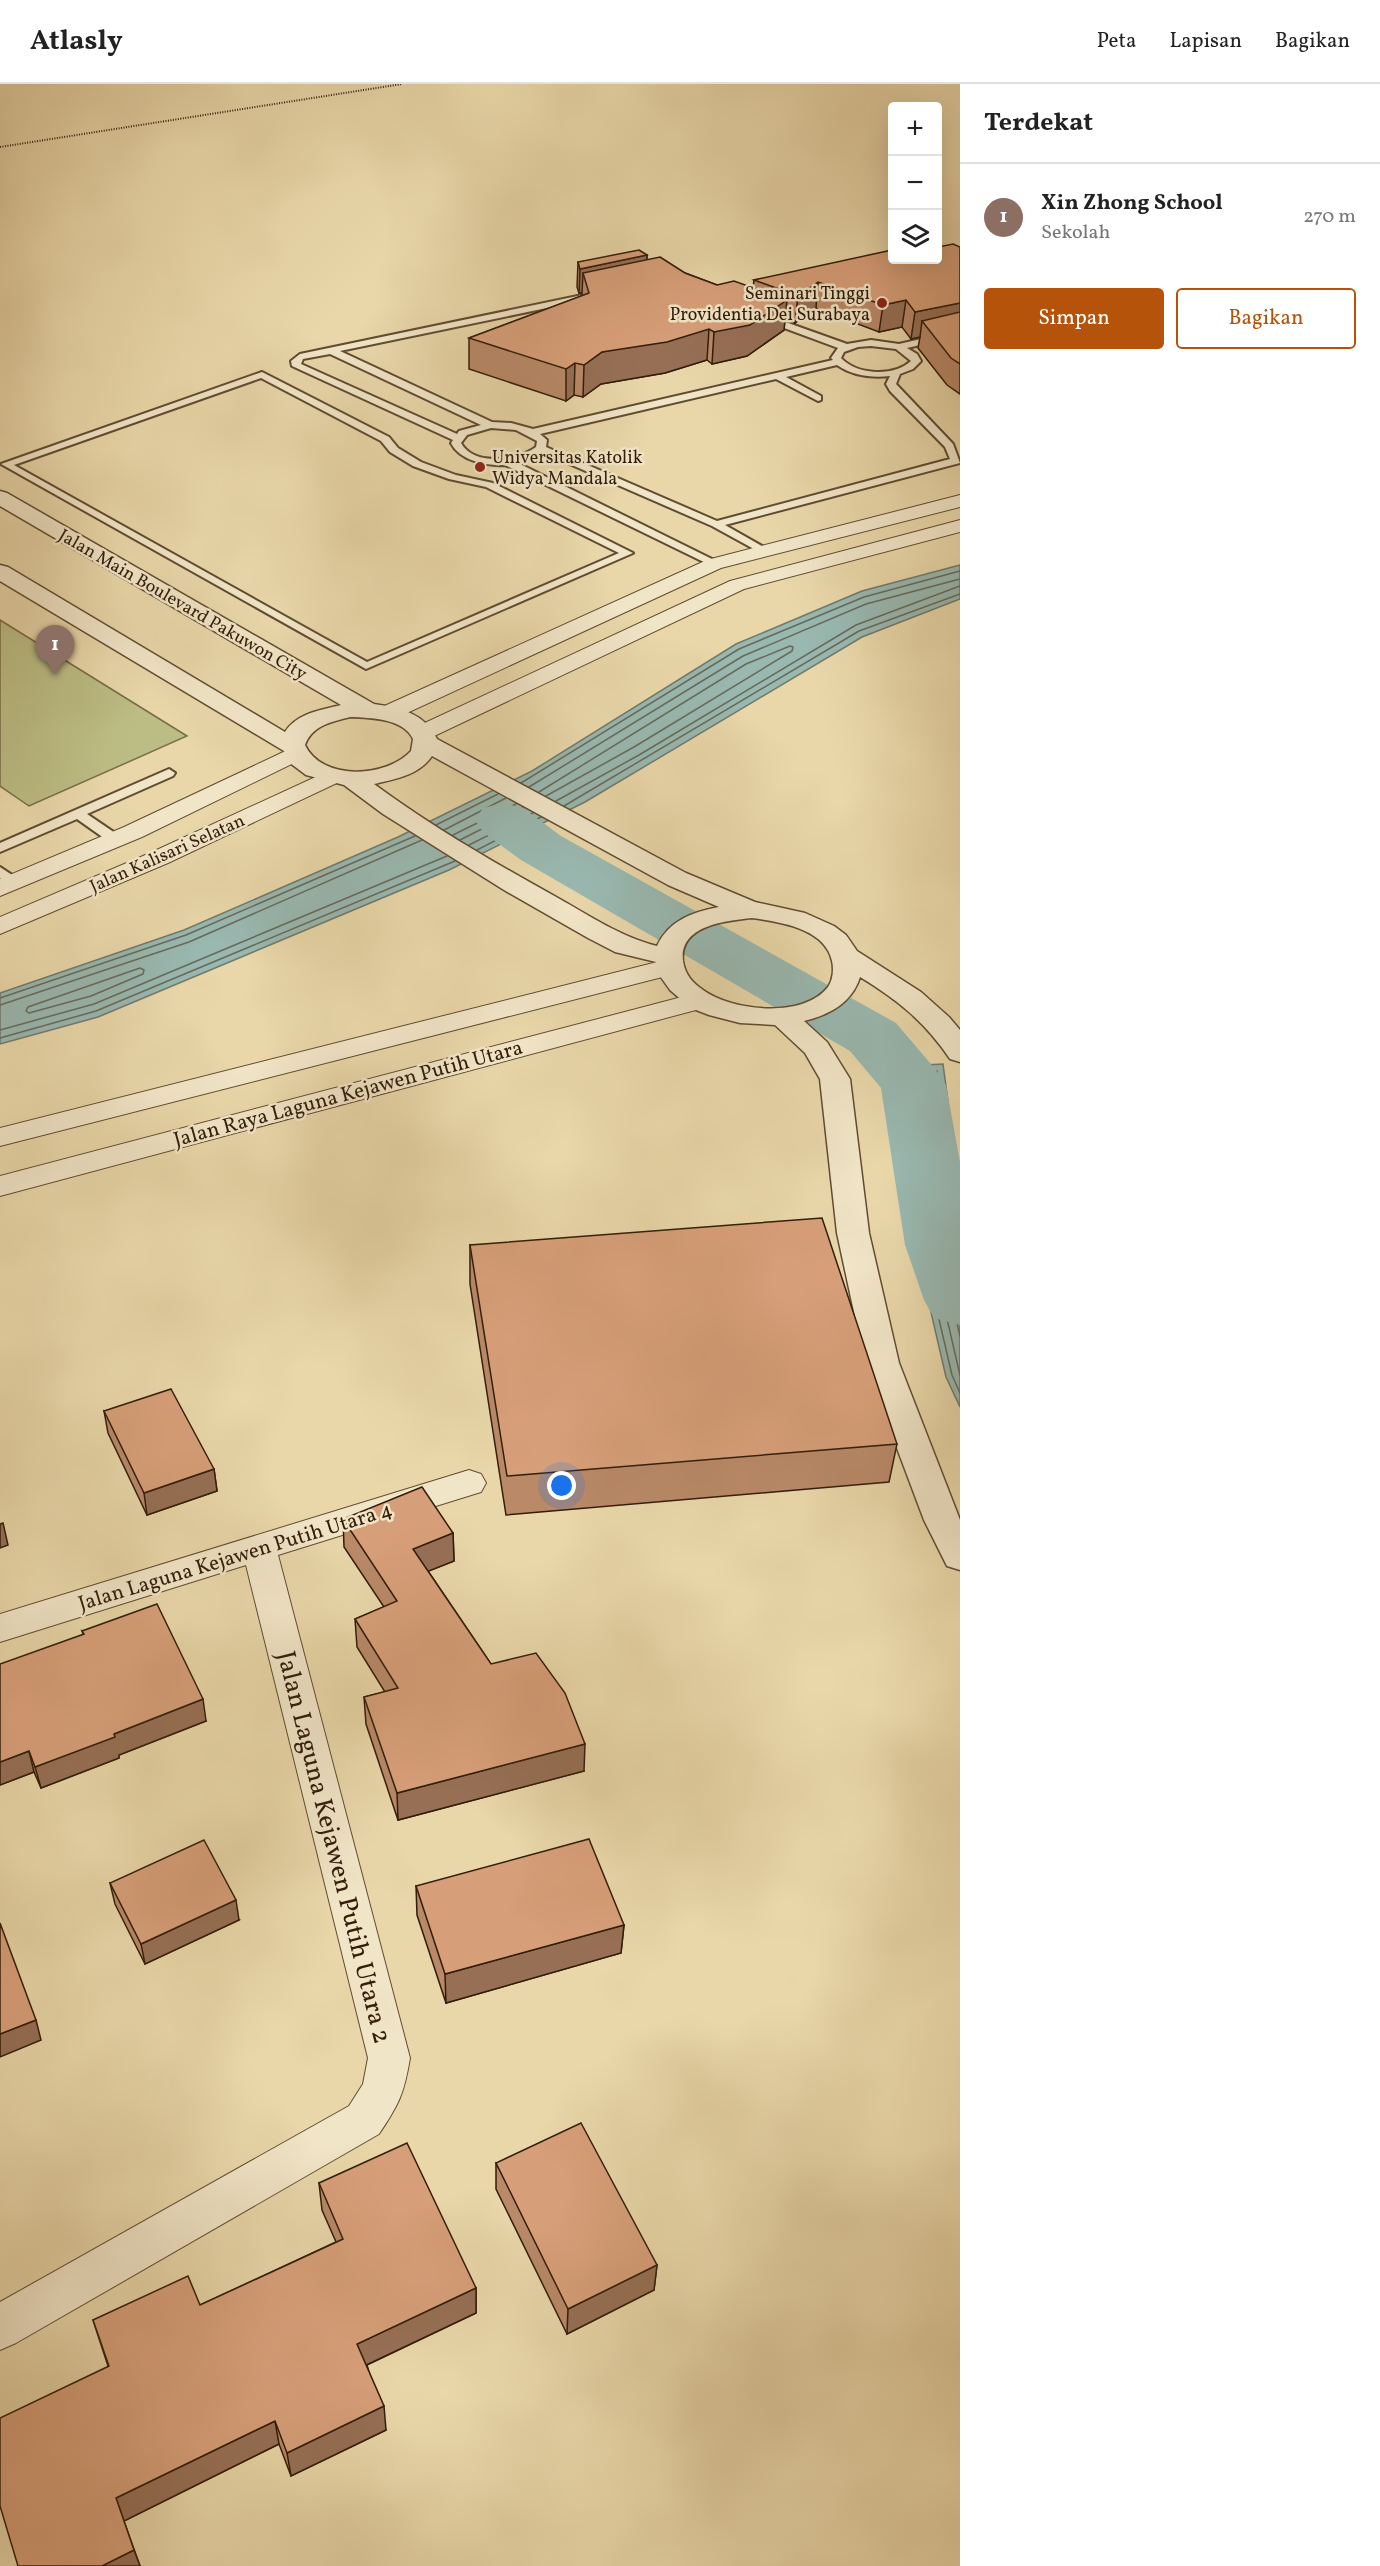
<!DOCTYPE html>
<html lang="id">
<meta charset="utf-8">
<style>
:root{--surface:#fff;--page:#f6f6f6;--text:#222;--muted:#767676;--line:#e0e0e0;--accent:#b45309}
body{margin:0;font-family:Vollkorn,serif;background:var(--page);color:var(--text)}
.controls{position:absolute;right:18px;top:18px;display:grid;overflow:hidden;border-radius:6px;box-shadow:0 6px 24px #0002}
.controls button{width:54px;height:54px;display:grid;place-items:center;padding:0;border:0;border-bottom:2px solid var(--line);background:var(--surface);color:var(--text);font:30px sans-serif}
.you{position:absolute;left:562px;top:1402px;width:21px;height:21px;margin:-15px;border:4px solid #fff;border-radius:50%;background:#1a73e8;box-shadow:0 0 0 9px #1a73e833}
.badge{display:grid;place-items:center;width:39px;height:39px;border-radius:50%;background:var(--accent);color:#fff;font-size:20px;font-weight:700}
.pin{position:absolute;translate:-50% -50px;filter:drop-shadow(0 2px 3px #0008)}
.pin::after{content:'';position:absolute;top:32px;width:21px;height:18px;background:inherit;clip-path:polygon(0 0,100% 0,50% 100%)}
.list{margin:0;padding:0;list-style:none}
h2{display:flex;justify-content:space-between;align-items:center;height:78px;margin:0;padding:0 24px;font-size:26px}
h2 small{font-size:20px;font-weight:400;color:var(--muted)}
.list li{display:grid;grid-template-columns:39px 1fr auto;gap:18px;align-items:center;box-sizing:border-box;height:108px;padding:0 24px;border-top:2px solid var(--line)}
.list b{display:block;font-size:22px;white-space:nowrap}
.list p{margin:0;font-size:20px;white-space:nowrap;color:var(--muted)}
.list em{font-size:20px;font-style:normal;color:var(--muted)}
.actions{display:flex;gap:12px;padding:18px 24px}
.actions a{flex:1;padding:14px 0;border:2px solid var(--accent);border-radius:6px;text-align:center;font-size:21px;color:var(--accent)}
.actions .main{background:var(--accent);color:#fff}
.icon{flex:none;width:33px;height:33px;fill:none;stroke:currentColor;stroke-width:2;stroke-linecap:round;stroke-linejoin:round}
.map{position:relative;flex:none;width:960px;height:2482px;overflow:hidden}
header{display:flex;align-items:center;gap:36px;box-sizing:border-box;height:84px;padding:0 30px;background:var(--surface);border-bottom:2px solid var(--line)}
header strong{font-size:28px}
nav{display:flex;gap:33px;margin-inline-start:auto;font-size:21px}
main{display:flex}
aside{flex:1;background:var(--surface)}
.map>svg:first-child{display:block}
.green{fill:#bcbd84;stroke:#776d46;stroke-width:1.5}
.water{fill:#99b8b0;stroke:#707a6d;stroke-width:1.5}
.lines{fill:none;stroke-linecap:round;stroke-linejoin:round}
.shore{stroke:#666a5c;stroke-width:1.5}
.river{fill:#99b8b0;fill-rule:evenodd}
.service-casing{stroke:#604c31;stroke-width:4}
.minor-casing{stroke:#604c31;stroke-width:2}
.tertiary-casing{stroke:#604c31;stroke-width:3}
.path{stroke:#321d09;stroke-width:2;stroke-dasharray:1 1.5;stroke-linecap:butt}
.service{fill:#f1e5c7;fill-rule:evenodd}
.minor{fill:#f1e5c7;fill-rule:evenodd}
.tertiary{fill:#f1e5c7;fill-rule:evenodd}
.wall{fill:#b98968;stroke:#321d09;stroke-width:1.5}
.shaded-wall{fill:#966f55;stroke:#321d09;stroke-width:1.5}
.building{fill:#d79f79;stroke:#321d09;stroke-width:1.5}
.poi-dot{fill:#8f2418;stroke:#f1e5c7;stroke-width:2}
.labels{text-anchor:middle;stroke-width:5;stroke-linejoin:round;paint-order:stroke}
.far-poi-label{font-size:18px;fill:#321d09;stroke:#f1e5c7;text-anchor:end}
.far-street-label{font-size:18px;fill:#321d09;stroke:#f1e5c7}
.street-label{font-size:21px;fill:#321d09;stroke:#f1e5c7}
.near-street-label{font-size:26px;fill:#321d09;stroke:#f1e5c7}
</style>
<header>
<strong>Atlasly</strong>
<nav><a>Peta</a><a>Lapisan</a><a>Bagikan</a></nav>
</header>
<main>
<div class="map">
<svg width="960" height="2482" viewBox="0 0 960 2482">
<rect width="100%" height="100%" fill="#e9d7a9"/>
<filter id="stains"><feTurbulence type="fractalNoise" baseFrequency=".00333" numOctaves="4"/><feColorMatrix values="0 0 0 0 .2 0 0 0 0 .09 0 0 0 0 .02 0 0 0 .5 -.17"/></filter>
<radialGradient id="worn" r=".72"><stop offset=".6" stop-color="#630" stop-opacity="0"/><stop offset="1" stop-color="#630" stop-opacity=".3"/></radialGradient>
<path class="green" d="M0,536l187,116 -158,70 -29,-20z"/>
<g class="water">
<path d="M960,481v34l-98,38 -277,165 -136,68 -351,147 -98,27v-51l184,-63 214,-93 134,-66 204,-127 126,-53z"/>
<path d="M943,980l13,97 4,13v233l-14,-30 -51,-220 -12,-90z"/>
</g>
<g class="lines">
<g class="shore">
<path d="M521,699l218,-134 125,-52 96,-26"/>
<path d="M529,703l214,-131 123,-52 94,-25"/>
<path d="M539,708l207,-128 44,-18 3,1 -1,4 -158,96 -88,49"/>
<path d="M556,717l83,-46 217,-130 104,-39"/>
<path d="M564,722l295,-175 101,-37"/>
<path d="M436,741l62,-31"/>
<path d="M444,746l62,-32"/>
<path d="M453,751l63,-31"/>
<path d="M460,756l63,-32"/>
<path d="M469,761l64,-32"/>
<path d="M477,766l64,-33"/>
<path d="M140,884l4,2 -1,4 -52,22 -62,17 -3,-2 2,-4z"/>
<path d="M0,914l186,-63 229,-99"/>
<path d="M0,921l189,-63 233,-102"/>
<path d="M0,946l94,-26 353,-148"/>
<path d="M0,954l96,-27 359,-150"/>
<path d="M960,1088l-7,-2 -3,-7 -13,-92 -46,2 10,83 51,219 8,18"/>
<path d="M960,1095l-12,-4 -5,-10 -12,-86 -31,1 9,74 51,221"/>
<path d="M960,1104l-14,-3 -9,-10 -14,-86 -13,-1 7,65 43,183"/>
</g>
<path class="river" d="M503,719l20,5 38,28 335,187 40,47 10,15 14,77v163l-26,-7 -10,-18 -19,-55 -24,-157 -31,-37 -329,-191 -38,-28 -8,-12 8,-12z"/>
<defs>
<g id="service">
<path d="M592,209l4,3 -1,2 -255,53 152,71 19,1 22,6 300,-69 -2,-2 7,-10 -78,-29 -2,-2 5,-3 84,30 24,-4 28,4 61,-14v6l-53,12 10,6 4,7 -8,8 -13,5 -4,10 57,60 7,19 -235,62 44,25 1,2 -5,3 -53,-29 -170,-74 -24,11 200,99 1,2 -5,3 -209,-102c-18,1 -45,-4 -54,-22l2,-3 -161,-74 -1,-5 9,-7zM871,262l25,3 15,12c-17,16 -54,14 -70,-3l3,-6 14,-5zM330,270l151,71 -22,6 -2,3 -156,-70 2,-5zM837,281c16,11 35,13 53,11l-4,8 4,7 55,56 5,12 -233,62 -171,-74 1,-7 -7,-6 236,-55 42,22 3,-1v-4l-35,-19zM491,344l25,2 21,11 -1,6c-18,13 -62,20 -75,-4l6,-8z"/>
<path d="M262,288l127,65 9,11 23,14 35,13 37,8 140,70 -267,116 -365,-205zM261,294l120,63 9,11 23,14 36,13 37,8 133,66 -252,109 -353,-197z"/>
<path d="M169,685l6,4 -2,3 -86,38 34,23 1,3 -1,3h-10l-34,-24 -77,33v-9z"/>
<path d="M0,783l18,12 2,3 -2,3h-10l-8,-7z"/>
</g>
<g id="minor">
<path d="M960,411v12l-239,61 -325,150 -8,2 -8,-2 -3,-5 3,-5 327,-148z"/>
<path d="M960,436v12l-216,57 -314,149 -8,2 -8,-2 -4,-5 4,-5 316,-147z"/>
<path d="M294,663l8,2 4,5 -4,5 -160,78 -142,59v-17l124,-52z"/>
<path d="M333,685l8,2 4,5 -4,5 -173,82 -168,71v-17l150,-64z"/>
<path d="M669,875l9,2 4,6 -4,6 -678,173v-18z"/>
<path d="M697,909l10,2 3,6 -3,6 -707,189v-20z"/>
<path d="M469,1386l12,4 5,9 -5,9 -203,63 132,503c-6,36 -11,46 -31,76l-363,209 -16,7v-48l349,-196 14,-22 5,-26 -122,-493 -246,77v-28z"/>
</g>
<path id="tertiary" d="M0,407l7,2 367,211c26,4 51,9 63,35l249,134 69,29 50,11 29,13 12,9 11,16 64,41 28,25 11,13v32l-10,-3c-25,-37 -52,-59 -90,-82 -8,26 -31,38 -56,44l23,21 23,37 19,154 30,130 61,157v50l-13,-4 -23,-46 -59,-157 -28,-130 -17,-154 -15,-26 -30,-28 -35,-2 -31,-8 -18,-7 -21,-18 -10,-14 -4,-14 -41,-10 -27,-14 -84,-48 -121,-76 -39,-29 -38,-10 -16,-12 -6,-12 -284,-170v-16l8,2 277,165c12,-19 36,-22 56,-27l-341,-199zM350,633c20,1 53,1 63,22l-2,12c-25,27 -89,30 -106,-6 7,-20 27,-23 45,-28zM432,672l236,129 51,22c-26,5 -50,13 -62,39 -36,-9 -67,-30 -99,-48 -63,-35 -126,-71 -184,-114 22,-5 45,-9 58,-28zM752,834c27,4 73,10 80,43 2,8 1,19 -4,26 -25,32 -96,24 -125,3 -10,-7 -18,-15 -20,-29 -4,-36 43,-40 69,-43z"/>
</defs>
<use href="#service" class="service-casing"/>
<use href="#minor" class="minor-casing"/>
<use href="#tertiary" class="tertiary-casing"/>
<path class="path" d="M0,63l402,-63"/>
<use href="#service" class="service"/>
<use href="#minor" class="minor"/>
<use href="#tertiary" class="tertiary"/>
</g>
<g class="wall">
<path d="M960,163v147l-13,-9 -29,-37 2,-11 -9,2 -9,-12 -23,5 -63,-24 -21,15 -10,-4 -1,11 -37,26 -35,8 -5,-4 -42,13 -64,11 -18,13 -9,-2 -8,6 -97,-32v-31l113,-42v-3h-3l-2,-6 1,-25 69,-7v5l38,13 32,12 36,3 1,-8 138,-20z"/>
<path d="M470,1161l427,199 -8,38 -383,33 -36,-231z"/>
<path d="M104,1327l110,58 3,22 -70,24 -39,-82z"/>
<path d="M343,1435l110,14 1,28 -26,10 63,93 93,107 -186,49 -32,-96 -2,-27 21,-5 -28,-45 -2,-28 29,-12 -40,-60z"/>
<path d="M82,1547l124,90 -87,34v3l-78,30 -7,-16 -34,13 83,-151z"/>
<path d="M110,1799l129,37 -94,44 -30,-60z"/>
<path d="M416,1802l208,39 -3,28 -175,50 -29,-88z"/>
<path d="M496,2079l161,102 -3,25 -87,44 -71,-145z"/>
<path d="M319,2099l157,105v25l-109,52 19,65 -95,46 -12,-32 -155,77 16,45h-122l90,-200 -15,-46 107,-15 136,-63 -14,-32z"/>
</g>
<g class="shaded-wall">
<path d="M647,171l-1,24 -63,-6 -1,20h-3l1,-24z"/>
<path d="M818,198l-2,26 -21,15 3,-27z"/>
<path d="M787,216l-3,30 -37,26 -35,8 2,-32z"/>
<path d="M906,216l-4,27 -23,5 4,-27z"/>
<path d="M960,219v26l-38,-8 -2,16 -9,2 4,-27z"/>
<path d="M709,245l-2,31 -42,13 -64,11 -18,13 1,-32 18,-13z"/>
<path d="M575,279l-1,32 -8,6v-32z"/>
<path d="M214,1385l3,22 -70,24 -3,-22z"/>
<path d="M3,1439l5,22 -8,3v-24z"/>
<path d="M453,1449l1,28 -40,16 -1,-28z"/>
<path d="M203,1615l3,22 -87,34v3l-78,30 -6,-21 79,-33z"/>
<path d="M585,1660l-1,27 -186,49 -1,-27z"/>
<path d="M29,1667l5,21 -34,13v-23z"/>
<path d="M236,1816l3,20 -94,44 -4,-20z"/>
<path d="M624,1841l-3,28 -175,50 -1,-29z"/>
<path d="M36,1936l5,20 -41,17v-23z"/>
<path d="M657,2181l-3,25 -87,44 1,-25z"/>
<path d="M476,2204v25l-116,55 -3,-24z"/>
<path d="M384,2322l2,24 -95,46 -4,-23z"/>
<path d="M275,2337l4,23 -155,77 -8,-23z"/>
<path d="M134,2466l6,16h-38z"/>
</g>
<g class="building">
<path d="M953,160l7,3v56l-45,9 -9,-12 -23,5 -65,-23 -20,14 -44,-16 138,-30v10h46v-13z"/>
<path d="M639,166l8,5 -67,14 -2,-7z"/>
<path d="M660,173l25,16 32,12 17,-4 53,19 -37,25 -36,7 -5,-3 -42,13 -65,10 -18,13 -9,-2 -9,6 -97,-31 120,-45 -6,-20z"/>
<path d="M960,228v52l-9,-6 -29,-37z"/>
<path d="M822,1134l75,226 -390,32 -37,-231z"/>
<path d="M171,1305l43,80 -70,24 -40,-82z"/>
<path d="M422,1403l31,46 -40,16 78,115 45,-11 29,40 20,51 -188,49 -33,-96 34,-9 -43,-69 42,-18 -54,-82z"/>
<path d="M157,1520l46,95 -89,35 1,3 -80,30 -6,-16 -29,11v-98l84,-30 -2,-3z"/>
<path d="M589,1755l35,86 -179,49 -29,-88z"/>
<path d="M204,1756l32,60 -95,44 -31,-61z"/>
<path d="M0,1839l36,97 -36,14z"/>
<path d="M581,2039l76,142 -89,44 -72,-146z"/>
<path d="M407,2059l69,145 -119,56 27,62 -97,47 -12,-32 -159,77 18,52 -32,16h-84l-18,-60v-88l109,-52 -16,-46 95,-44 12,29 143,-66 -24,-56z"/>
</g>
<g class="poi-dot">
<circle cx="882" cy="219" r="6"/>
<circle cx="480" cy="383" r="6"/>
</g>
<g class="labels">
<g class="far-poi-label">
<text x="870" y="215">Seminari Tinggi<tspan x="870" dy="21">Providentia Dei Surabaya</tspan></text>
<text x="492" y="379" text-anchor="start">Universitas Katolik<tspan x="492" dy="21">Widya Mandala</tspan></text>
</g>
<g class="far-street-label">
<text transform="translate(183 520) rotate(30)" y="6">Jalan Main Boulevard Pakuwon City</text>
<text transform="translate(167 769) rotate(-24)" y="6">Jalan Kalisari Selatan</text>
</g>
<g class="street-label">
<text transform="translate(348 1009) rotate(-15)" y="7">Jalan Raya Laguna Kejawen Putih Utara</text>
<text transform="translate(235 1472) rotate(-17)" y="7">Jalan Laguna Kejawen Putih Utara 4</text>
</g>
<g class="near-street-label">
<text transform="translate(335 1763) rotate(76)" y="9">Jalan Laguna Kejawen Putih Utara 2</text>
</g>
</g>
<rect width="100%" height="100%" filter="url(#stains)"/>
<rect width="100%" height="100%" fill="url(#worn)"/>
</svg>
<div class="controls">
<button>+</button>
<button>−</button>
<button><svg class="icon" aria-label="layers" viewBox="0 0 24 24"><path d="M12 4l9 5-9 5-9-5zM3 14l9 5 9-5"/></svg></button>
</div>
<div class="you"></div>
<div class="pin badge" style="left:55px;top:591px;background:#8d6e63">1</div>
</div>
<aside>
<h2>Terdekat<small></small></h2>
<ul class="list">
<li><span class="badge" style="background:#8d6e63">1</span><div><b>Xin Zhong School</b><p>Sekolah</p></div><em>270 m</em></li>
</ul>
<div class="actions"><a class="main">Simpan</a><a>Bagikan</a></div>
</aside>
</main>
